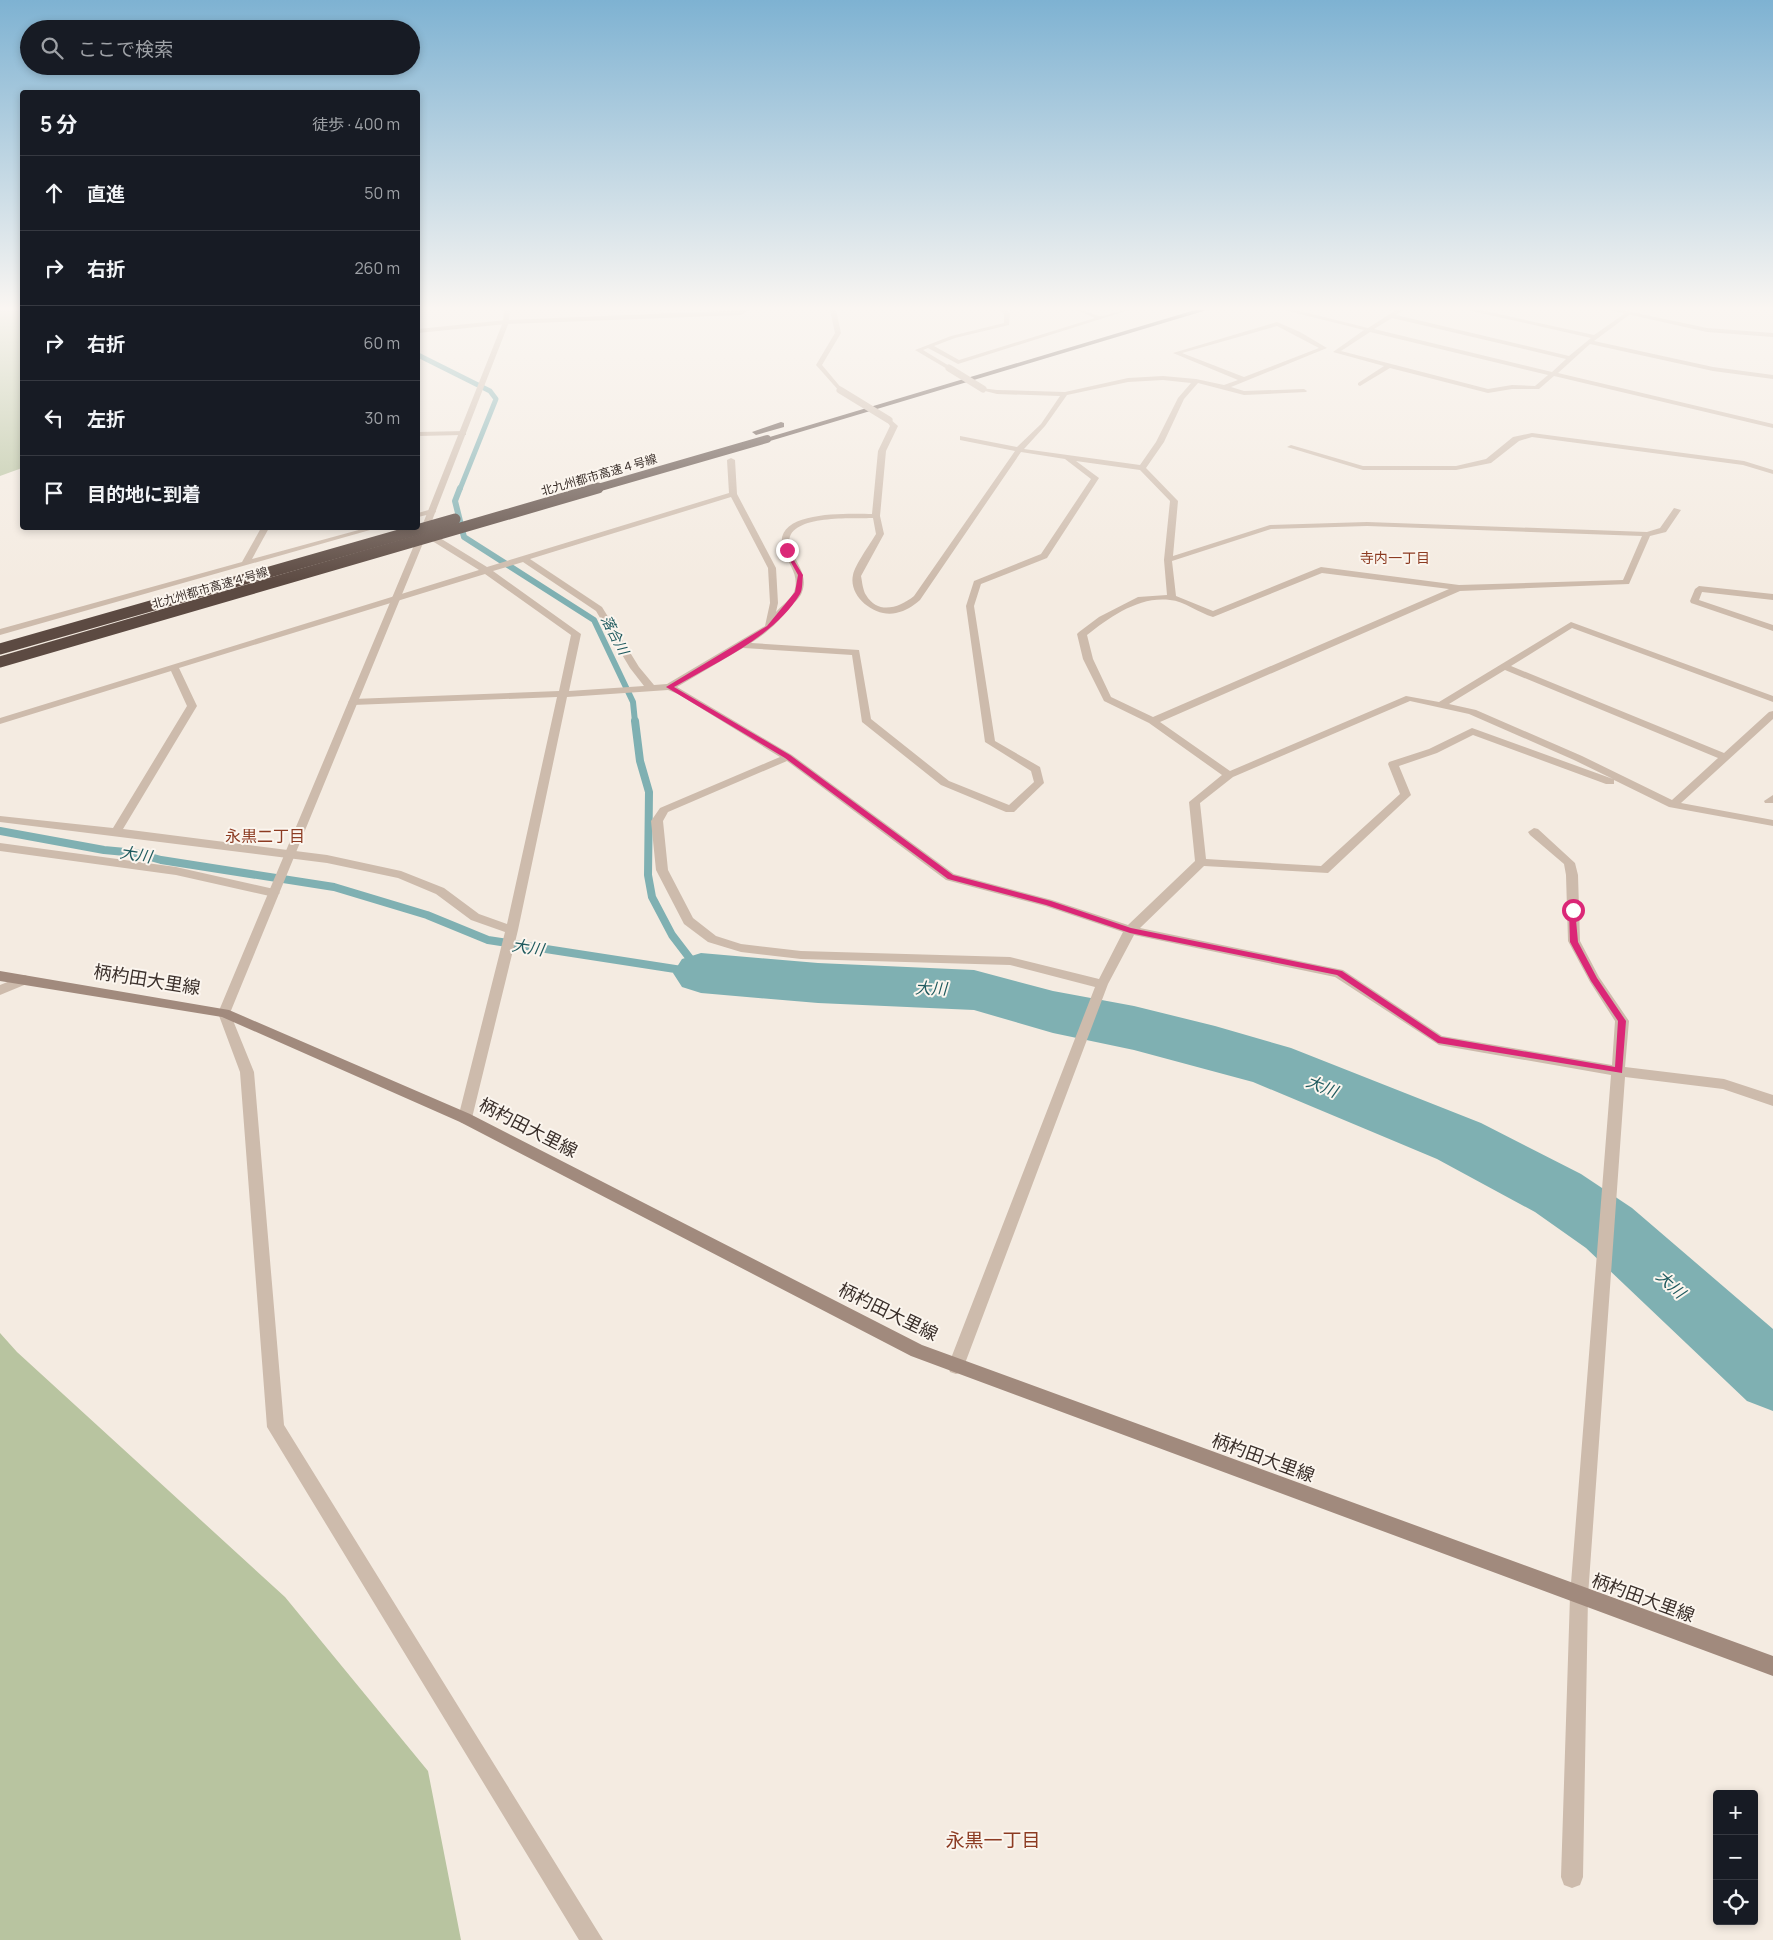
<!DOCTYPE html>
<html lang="ja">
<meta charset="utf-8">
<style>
:root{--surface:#171b24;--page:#242831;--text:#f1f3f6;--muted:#9ea1a6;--line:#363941}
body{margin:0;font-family:Manrope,"Noto Sans JP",sans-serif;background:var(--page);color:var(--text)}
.controls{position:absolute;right:15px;bottom:15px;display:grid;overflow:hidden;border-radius:5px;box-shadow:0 2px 8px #0003}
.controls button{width:45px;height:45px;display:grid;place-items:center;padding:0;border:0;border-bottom:1px solid var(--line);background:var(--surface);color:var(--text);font:25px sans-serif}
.stop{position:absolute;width:15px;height:15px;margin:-11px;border:4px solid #db2777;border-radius:50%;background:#fff}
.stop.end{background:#db2777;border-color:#fff;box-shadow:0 1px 5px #0008}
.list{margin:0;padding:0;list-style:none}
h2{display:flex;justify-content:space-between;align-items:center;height:65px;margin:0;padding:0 20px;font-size:21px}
h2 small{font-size:16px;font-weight:400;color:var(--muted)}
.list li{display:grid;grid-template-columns:32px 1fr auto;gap:15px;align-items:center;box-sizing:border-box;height:75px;padding:0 20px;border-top:1px solid var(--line)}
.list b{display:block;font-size:19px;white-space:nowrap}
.list em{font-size:16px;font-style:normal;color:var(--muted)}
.icon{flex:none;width:28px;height:28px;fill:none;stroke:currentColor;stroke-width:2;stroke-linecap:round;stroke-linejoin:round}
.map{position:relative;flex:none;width:1773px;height:1940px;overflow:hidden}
.search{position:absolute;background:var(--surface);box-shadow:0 2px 8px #0003;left:20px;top:20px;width:400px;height:55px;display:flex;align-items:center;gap:12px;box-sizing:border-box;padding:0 18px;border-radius:28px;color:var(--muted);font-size:19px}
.panel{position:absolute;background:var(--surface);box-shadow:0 2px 8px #0003;left:20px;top:90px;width:400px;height:440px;border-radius:5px}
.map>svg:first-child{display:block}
.green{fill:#b8c4a0}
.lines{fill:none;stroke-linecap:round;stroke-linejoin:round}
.stream-far2{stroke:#7fb0b2;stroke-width:5}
.stream-far1{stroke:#7fb0b2;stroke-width:6}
.stream{stroke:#7fb0b2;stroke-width:8}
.river{fill:#7fb0b2;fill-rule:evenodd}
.minor{fill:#cdbbac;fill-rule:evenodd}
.tertiary{fill:#cdbbac;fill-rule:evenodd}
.secondary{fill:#a18a7d;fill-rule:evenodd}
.motorway{fill:#5c4a42;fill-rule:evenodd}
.minor-bridge{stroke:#cdbbac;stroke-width:7}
.motorway-bridge-far1{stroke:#5c4a42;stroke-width:8}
.motorway-bridge{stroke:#5c4a42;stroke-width:11}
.route{fill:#db2777}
.labels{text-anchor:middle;stroke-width:4;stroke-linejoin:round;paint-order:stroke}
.far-street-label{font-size:12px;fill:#3b302b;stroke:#fbf5ee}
.far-neighbourhood-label{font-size:14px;fill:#8c3b22;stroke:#fbf5ee}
.far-water-label{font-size:14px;font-style:italic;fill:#1f5a5e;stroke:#fbf5ee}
.neighbourhood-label{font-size:16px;fill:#8c3b22;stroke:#fbf5ee}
.water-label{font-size:16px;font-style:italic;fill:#1f5a5e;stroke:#fbf5ee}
.near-street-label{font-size:18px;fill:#3b302b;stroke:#fbf5ee}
.near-neighbourhood-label{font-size:19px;fill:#8c3b22;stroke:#fbf5ee}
</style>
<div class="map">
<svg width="1773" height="1940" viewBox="0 0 1773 1940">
<rect width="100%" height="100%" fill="#f4ebe1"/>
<g class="green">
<path d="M0,310h22v158l-22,8z"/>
<path d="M0,1333l17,19 268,245 143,174 33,169h-461z"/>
</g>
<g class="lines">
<path class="stream-far2" d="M418,355l72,36 6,8 -36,90"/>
<path class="stream-far1" d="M460,488l-5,13 9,36 130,83 39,82 2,20"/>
<g class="stream">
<path d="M635,721l5,40 9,31 -1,83 4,22 20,38 29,38"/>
<path d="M0,831l104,19 32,3 25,7 173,27 93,28 61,25 213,33"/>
</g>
<path class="river" d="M701,953l117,10 156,7 79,21 81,15 81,20 76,22 190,75 100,51 51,34 141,121v82l-26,-10 -161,-153 -51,-36 -98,-53 -184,-77 -119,-32 -81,-17 -79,-23 -156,-7 -117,-10 -19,-6 -9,-14 9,-14z"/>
<g class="minor">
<path d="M748,310l-7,5 -235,9 -88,9v-4l88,-9z"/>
<path d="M830,310h6l5,23 -19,32 21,25 -3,2 -24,-27 19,-32z"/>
<path d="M999,310h8l3,3 -1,12 -54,13 -21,8 25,14 136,-42 -18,-8c10,0 16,6 24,6 8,0 18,-6 28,-6l-171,54 -30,-16 -5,2 28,17v2l-2,1 -34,-20 36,-14 53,-13v-9z"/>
<path d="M1284,310h12l72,18 28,-18h8l-8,5 173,41 22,-18 -124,-28h13l114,25 33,-23 2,3 -35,26 119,26 60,8v4l-60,-8 -123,-27 -32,29 215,51v4l-219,-52 -15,13h-27l-24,4 -98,-25 -30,18 -2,-1v-2l26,-17 -51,-14 31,-22zM1392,318l174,41 -14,13 -178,-43zM1370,332l178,43 -13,11 -23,-1 -24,4 -147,-38z"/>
<path d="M1277,322l23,10 27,16 -96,39 13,4 60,-2 3,2 -1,1 -62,3 -46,-12 -14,16 -20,43 -18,26 32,33 -5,55 97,-31 97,-3 280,10 13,-4 14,-20 7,2 -15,22 -16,4 -21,48 -169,7 -300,131 70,49 176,-75 33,6 132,-80 202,74v6l-201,-74 -61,38 213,87 45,-41 4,-1v8l-92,84 92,17v6l-104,-19 -55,-27v4h-8l-133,-49 -36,18 -38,13 12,29 -83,78 -124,-7 -64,62 203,42 99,66 170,29 3,-44 -25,-39 -22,-41 -2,-66 -2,-11 -34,-29 -2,-3 6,-4 4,1 37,34 3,12 2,66 19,36 30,44 -4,46 99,12 49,16v11l-50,-17 -98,-12 -37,519 -5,281 -3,8 -8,3 -8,-3 -3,-8 9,-281 41,-521 -172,-30 -104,-68 -201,-42 -26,49 -144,382 -2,6 -6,2 -6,-2 -2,-6 147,-379 -85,-22 -209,-6 -60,-7 -33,-10 -24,-18 -28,-54 -5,-49 9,-13 120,-51 -102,-63 -10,-4 -101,7 -49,233 -46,188 -2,4 -5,2 -5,-2 -2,-4 47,-186 -34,-12 -35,-26 -38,-16 -71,-15 -327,-41v-6l113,12 74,-122 -16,-35 -171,53v-6l479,-148 -58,-36v-4h6l60,37 242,-74 -2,-33 4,-2 4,2 2,34 39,74 2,35 -2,9c5,-6 15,-13 18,-20 6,-16 -5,-27 -10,-40 -17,-43 66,-38 88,-38l6,-63 12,-25 -4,-6 3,-2 9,8 -12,25 -6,65 4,18 -23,42c1,5 2,15 5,19 12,20 33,13 48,1l101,-145 -55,-11v-4l57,11 24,-23 19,-28 -63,-2 -16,-4v-2l16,2 68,2 63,-14 35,-2 33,3 28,6 14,-5 -65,-27zM1277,326l42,22 -75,29 -62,-24zM1163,380l28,3 -13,15 -22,44 -16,23 -116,-16 21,-23 22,-31 61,-13zM1021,452l44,7 26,20 -50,75 -67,27 -8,25 19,136 46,29 3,11 -25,23 -60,-24 -78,-62 -12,-69 -108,-7c20,-13 27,-21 42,-39 3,-3 8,-8 9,-12 6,-15 -4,-27 -10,-40 -18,-39 60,-33 81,-34l3,16c-6,10 -21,31 -23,41 -5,22 23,43 43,38 10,-2 17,-7 24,-13zM1076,461l64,9 30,31 -6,59 3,35 -29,2 -39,20 -20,15 -2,2 6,25 21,42 45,22 73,52 -33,27 6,59 -67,64 -76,-25 -98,-26 -162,-119 -115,-68 66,-39 109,7 10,67 79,63 65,27h8l30,-29 -4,-16 -45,-26 -21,-135 7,-22 66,-26 52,-80zM731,497l37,71 2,35 -5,23 -98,58 -13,1 -15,-18 -37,-60 -72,-48zM1367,526l275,10 -19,44 -164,5 -138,-18 -108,44 -37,-15 -4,-35 99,-32zM523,562l73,49 34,57 14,18 -75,5 12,-57 -88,-63zM1322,573l127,16 -296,128 -42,-20 -18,-38 -6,-24c23,-18 52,-39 83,-35 14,1 29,13 43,17zM485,574l86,61 -12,56 -206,8 -5,3 5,3 204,-8 -50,227 -28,-10 -35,-26 -43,-17 -74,-16 -204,-26 74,-123 -18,-38zM1505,670l213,88 -46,42 -90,-44 -106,-46 -27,-6zM1410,701l59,13 105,46 39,19 -141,-51 -43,21 -40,13 -1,2 12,30 -79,72 -115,-7 -6,-56 33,-26zM787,761l159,119 99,26 78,26 -24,47 -89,-22 -209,-6 -60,-7 -25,-8 -23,-18 -25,-48 -5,-49 5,-9z"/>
<path d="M466,431v4h-3l-45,1v-4z"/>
<path d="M1532,433l212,28 29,9v4l-30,-9 -211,-28 -13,4 -28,22 -35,7h-93l-76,-23 4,-2 72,21h93l30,-7 27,-22z"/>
<path d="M432,509l4,2 -1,2 -17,4v-4z"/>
<path d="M261,528h8l-17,31 114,-31h11l-377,107v-6l242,-67z"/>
<path d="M1699,586l74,8v6l-71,-8 -3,8 74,25v6l-82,-28 -1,-2 5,-12z"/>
<path d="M1773,795v8h-8l-1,-2z"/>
<path d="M0,843l176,24 98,22 6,4 -6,4 -98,-22 -176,-24z"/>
<path d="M25,975l4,2 2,3 -2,3 -29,12v-10z"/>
<path d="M224,1008l5,2 1,3 24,59 30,353 319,515h-24l-312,-513 -27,-355 -22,-59 1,-3z"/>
</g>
<g class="tertiary">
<path d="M504,310h6l-1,12 -81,209 -198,482 -1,3h-10l-1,-3 202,-482 83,-209z"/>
<path d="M1609,310h13l85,18 66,5v4l-66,-5z"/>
</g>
<path class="secondary" d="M0,971l229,39 241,104 452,231 851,311v20l-862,-320 -451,-234 -238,-105 -222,-36z"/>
<g class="motorway">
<path d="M1195,310h12l-437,131 -7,-2z"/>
<path d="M781,422l3,1v4l-28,8 -4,-3z"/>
</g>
<g class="minor-bridge">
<path d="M949,368l34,21"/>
<path d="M840,390l49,30"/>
</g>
<path class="motorway-bridge-far1" d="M594,489l173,-50"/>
<g class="motorway-bridge">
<path d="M0,649l455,-130"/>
<path d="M0,662l598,-174"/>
</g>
</g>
<linearGradient id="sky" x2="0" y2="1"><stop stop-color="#7eb2d2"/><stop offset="0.53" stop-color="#faf6f2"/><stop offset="1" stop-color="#faf6f2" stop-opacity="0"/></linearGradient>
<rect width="1773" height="582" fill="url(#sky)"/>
<path class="route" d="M787,549l16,26c-1,5 0,14 -3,19 -26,43 -83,68 -126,93l116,68 163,120 98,26 80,27 211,43 99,66 174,30 3,-46 -27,-40 -21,-39 -1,-32 6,-1 3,33 19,36 29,43 -4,52 -184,-30 -101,-68 -207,-42 -84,-28 -98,-26 -163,-121 -119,-71 101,-61 28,-34 3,-17 -14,-25z"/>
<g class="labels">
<g class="far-street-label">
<text transform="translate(599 475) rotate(-16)" y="4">北九州都市高速４号線</text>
<text transform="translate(210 588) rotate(-16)" y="4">北九州都市高速４号線</text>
</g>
<g class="far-neighbourhood-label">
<text x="1395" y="563">寺内一丁目</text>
</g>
<g class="far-water-label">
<text transform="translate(615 635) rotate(62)" y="5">落合川</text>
</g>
<g class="neighbourhood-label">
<text x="265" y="842">永黒二丁目</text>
</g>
<g class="water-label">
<text transform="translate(136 854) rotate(9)" y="6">大川</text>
<text transform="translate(528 947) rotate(9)" y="6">大川</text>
<text transform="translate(931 988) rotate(2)" y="6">大川</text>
<text transform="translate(1322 1086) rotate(22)" y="6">大川</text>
<text transform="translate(1671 1284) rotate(42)" y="6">大川</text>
</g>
<g class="near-street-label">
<text transform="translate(147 980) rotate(9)" y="6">柄杓田大里線</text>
<text transform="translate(528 1128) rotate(27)" y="6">柄杓田大里線</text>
<text transform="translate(888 1312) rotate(26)" y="6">柄杓田大里線</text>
<text transform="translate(1263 1458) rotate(20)" y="6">柄杓田大里線</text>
<text transform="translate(1643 1598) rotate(20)" y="6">柄杓田大里線</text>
</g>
<g class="near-neighbourhood-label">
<text x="993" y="1847">永黒一丁目</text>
</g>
</g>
</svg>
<div class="controls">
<button>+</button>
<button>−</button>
<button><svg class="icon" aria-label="locate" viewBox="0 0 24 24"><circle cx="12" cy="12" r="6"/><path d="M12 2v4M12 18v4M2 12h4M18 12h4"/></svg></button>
</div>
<div class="stop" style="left:1573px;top:910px"></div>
<div class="stop end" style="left:787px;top:550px"></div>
<div class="search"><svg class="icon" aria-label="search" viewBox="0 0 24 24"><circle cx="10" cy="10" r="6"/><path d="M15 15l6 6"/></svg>ここで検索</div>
<section class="panel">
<h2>5 分<small>徒歩 · 400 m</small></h2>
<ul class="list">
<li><svg class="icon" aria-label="ahead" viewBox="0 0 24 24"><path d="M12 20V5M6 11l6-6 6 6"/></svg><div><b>直進</b></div><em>50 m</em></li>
<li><svg class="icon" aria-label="right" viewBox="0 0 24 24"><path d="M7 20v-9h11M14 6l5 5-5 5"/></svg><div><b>右折</b></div><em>260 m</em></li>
<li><svg class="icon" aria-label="right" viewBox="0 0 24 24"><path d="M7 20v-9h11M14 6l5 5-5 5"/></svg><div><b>右折</b></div><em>60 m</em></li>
<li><svg class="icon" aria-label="left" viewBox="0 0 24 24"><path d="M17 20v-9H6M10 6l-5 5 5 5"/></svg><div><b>左折</b></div><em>30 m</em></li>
<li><svg class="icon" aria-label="arrive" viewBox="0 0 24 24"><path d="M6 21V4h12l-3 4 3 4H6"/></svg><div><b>目的地に到着</b></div></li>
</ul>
</section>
</div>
